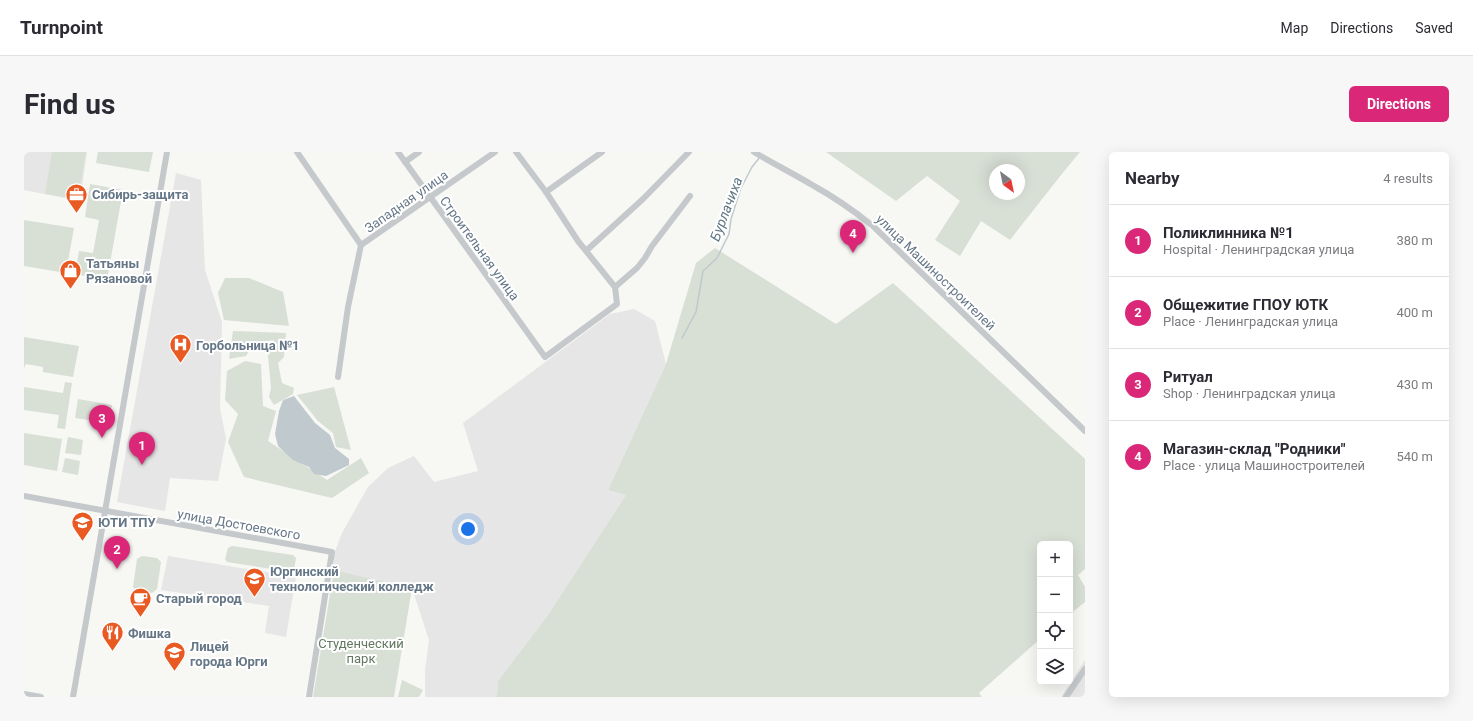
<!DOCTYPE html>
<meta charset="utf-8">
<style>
:root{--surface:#fff;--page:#f7f7f7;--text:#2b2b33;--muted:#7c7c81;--line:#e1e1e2;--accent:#db2777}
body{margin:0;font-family:Roboto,sans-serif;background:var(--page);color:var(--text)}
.controls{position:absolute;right:12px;bottom:12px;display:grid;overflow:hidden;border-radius:6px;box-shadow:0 4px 16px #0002}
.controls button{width:36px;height:36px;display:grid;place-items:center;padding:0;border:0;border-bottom:1px solid var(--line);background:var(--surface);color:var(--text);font:20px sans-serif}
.compass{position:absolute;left:965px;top:12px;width:36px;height:36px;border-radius:50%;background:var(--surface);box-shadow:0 4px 16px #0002;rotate:147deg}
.you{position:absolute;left:444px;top:377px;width:14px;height:14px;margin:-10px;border:3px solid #fff;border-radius:50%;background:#1a73e8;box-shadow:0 0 0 6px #1a73e833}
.badge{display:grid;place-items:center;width:26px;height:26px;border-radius:50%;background:var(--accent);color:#fff;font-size:13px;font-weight:700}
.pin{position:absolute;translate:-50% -33px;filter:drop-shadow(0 1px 2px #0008)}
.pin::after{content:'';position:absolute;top:21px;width:14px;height:12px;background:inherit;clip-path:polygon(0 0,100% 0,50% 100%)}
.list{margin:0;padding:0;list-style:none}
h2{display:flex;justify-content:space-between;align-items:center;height:52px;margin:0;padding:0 16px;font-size:17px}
h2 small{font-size:13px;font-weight:400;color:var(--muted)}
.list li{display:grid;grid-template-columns:26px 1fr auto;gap:12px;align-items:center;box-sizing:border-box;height:72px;padding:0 16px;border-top:1px solid var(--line)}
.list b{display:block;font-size:15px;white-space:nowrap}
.list p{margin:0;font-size:13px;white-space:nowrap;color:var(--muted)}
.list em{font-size:13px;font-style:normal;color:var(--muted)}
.icon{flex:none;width:22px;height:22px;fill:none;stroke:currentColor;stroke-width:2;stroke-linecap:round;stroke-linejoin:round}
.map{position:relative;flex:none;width:1061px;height:545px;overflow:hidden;border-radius:6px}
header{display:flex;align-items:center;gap:24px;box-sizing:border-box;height:56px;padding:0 20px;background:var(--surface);border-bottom:1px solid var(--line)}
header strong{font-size:19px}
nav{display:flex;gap:22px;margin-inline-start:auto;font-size:14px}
.intro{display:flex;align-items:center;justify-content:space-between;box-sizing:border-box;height:96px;padding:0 24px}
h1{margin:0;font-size:28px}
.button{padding:10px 18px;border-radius:6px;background:var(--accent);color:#fff;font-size:14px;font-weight:700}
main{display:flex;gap:24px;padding:0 24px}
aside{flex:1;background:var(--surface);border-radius:6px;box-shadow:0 4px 16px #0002}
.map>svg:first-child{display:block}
.built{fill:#e5e6e5}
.green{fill:#d8dfd5;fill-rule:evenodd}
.water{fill:#bfc9ce}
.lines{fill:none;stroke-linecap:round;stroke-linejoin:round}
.stream{stroke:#bfc9ce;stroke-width:1.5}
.minor{stroke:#c5c9cc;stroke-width:6}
.labels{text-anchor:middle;stroke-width:4;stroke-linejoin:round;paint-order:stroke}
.poi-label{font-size:13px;font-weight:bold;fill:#657686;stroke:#fff;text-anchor:start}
.street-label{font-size:13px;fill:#657686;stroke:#fff}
.park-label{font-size:13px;fill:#647860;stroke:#fff}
.water-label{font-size:14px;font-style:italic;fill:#617783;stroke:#fff}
</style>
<header>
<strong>Turnpoint</strong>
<nav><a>Map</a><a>Directions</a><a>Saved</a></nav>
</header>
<div class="intro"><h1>Find us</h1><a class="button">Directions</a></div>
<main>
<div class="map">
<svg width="1061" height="545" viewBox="0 0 1061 545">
<rect width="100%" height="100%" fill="#f7f7f4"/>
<g class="built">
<path d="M0,0h63l-7,49 -56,-11z"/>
<path d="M152,21l25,7 4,90 17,52 -2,86 6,31 -8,42 -48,-3 -5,33 -48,-9z"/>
<path d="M610,157l21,12 11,43 -58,126 18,5 -78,120 -50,66 -1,16h-72v-27l4,-30 -17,-52 -78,-18v-16l8,-21 26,-46 20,-19 26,-12 20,26 44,-11 -15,-48 147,-109z"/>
<path d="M144,404l128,21 -10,60 -21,-4 4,-27 -108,-16z"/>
<path d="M1061,508v37h-24z"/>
</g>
<g class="green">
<path d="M28,0h34l-8,47 -33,-5z"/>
<path d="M74,0h55l-4,20 -53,-9z"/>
<path d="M802,0h254l-19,23 -51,65 -29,-19 -21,35 -25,-16 25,-39 -33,-25 -31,25zM971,18h24v24h-24z"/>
<path d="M66,32l33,6 -16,90 -32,-6 4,-23 14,2 6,-33 -14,-3z"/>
<path d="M0,68l50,8 -8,45 -42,-7z"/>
<path d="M691,96l121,76 57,-41 192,176v110l-7,6 7,12v15l-15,12v-70h-30v95l-61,54 3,4h-485l1,-16 50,-66 78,-120 -18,-5 58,-126 30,-101z"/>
<path d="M201,126h24l34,14 6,34 -65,-6 -6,-27z"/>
<path d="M209,179l53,2 -2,24 -6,6 4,20 12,5 -1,6 -19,11 -5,-8 2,-9 -3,-32 6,-16 -21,4 -7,12 -17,3z"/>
<path d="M0,185l55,9 -6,31 -30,-5v-5l-17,-3 -2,4z"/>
<path d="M221,209l16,3 2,42 13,5 -8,30 59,39 34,-22 8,15 -37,25 -88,-21 -16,-35 10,-28 -13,-14 2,-29z"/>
<path d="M41,230l7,1 -7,46 -8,-1 2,-13 -35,-5v-23l39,6z"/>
<path d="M310,235l17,63 -15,-3 -3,-14 -15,-12 -21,-26z"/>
<path d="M54,247l34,6 -4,18 -33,-5z"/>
<path d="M0,281l38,6 -5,32 -33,-6z"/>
<path d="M44,285l15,3 -2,15 -16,-2z"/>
<path d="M41,306l15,3 -2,14 -16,-3z"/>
<path d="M208,394l61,9 3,3 -2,12 -4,2 -63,-10 -2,-3 3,-11z"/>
<path d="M118,404l15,2 4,4 -4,27 -5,4 -16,-3 -3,-3 4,-28z"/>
<path d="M310,418l78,18 -18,109h-81z"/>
<path d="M378,528l21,10 -4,7h-21z"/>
</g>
<path class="water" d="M270,244l21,27 15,12 5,13 14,11v6l-23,11 -12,-2 -5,-7 -16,-7 -15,-14 -3,-12 4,-23 4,-11z"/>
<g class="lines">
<path class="stream" d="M658,186l14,-26 7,-41 14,-13 12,-24 2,-15 10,-31 11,-21 8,-10"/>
<g class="minor">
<path d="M273,0l64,93"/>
<path d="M374,0l147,205 72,-53 -2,-17 -37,-46 -32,-49 -30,-40"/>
<path d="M730,0c20,12 40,22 60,34 20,11 40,25 59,40l212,205"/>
<path d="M381,10l14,-10"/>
<path d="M522,40l56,-40"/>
<path d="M563,98l56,-51 46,-47"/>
<path d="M591,135l22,-19 8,-10 7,-12 38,-50"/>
<path d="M314,225l10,-70 13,-62 134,-93"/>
<path d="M0,344l308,56 -23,145"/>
<path d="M0,542l17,3"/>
<path d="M49,545l94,-545"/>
<path d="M1042,545l19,-28"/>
</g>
</g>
<defs>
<symbol id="office-pin" viewBox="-11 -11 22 30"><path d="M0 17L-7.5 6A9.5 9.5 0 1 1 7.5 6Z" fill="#e95922" stroke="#fff"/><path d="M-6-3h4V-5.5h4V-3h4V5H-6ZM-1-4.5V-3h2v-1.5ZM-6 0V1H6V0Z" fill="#fff"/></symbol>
<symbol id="shop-pin" viewBox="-11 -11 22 30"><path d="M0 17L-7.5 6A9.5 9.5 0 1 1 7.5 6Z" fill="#e95922" stroke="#fff"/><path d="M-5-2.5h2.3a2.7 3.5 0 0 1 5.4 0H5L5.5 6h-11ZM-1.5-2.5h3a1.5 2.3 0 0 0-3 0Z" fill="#fff"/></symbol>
<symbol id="hospital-pin" viewBox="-11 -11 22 30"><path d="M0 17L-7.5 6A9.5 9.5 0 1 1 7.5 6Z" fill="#e95922" stroke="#fff"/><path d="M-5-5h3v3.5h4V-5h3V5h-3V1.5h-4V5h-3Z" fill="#fff"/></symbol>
<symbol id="university-pin" viewBox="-11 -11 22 30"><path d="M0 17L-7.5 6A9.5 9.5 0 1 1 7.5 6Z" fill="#e95922" stroke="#fff"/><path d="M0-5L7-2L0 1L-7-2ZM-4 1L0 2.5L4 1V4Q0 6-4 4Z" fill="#fff"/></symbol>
<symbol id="cafe-pin" viewBox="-11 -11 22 30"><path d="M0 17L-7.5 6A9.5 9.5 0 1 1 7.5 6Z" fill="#e95922" stroke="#fff"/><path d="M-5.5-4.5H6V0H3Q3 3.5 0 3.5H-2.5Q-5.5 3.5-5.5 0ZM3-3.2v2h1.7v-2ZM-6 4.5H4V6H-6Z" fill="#fff"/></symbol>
<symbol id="restaurant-pin" viewBox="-11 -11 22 30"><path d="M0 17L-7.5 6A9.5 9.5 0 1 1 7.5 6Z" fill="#e95922" stroke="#fff"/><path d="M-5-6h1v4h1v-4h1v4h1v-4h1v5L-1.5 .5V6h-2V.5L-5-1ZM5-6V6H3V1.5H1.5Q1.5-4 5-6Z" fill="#fff"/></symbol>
<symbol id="school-pin" viewBox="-11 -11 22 30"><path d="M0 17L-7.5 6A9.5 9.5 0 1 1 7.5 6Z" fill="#e95922" stroke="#fff"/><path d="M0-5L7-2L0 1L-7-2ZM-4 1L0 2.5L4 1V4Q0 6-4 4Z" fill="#fff"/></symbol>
</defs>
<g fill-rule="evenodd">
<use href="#office-pin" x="40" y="30" width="25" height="34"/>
<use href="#shop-pin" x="34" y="106" width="25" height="34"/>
<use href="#hospital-pin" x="144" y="180" width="25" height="34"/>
<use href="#university-pin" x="46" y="358" width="25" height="34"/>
<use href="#university-pin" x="218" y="414" width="25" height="34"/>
<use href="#cafe-pin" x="104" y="434" width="25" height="34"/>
<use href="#restaurant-pin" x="76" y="468" width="25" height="34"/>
<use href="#school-pin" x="138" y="488" width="25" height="34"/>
</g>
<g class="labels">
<g class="poi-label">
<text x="68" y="47">Сибирь-защита</text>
<text x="62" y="116">Татьяны<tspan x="62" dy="15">Рязановой</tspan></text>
<text x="172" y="198">Горбольница №1</text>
<text x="74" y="375">ЮТИ ТПУ</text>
<text x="246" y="424">Юргинский<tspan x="246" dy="15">технологический колледж</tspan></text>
<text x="132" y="451">Старый город</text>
<text x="104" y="486">Фишка</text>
<text x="166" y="499">Лицей<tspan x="166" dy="15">города Юрги</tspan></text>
</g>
<g class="street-label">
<text transform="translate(382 49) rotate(-35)" y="5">Западная улица</text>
<text transform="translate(456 96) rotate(54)" y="5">Строительная улица</text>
<text transform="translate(912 120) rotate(44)" y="5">улица Машиностроителей</text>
<text transform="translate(215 372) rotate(10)" y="5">улица Достоевского</text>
</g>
<g class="park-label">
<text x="337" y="496">Студенческий<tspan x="337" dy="15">парк</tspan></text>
</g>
<g class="water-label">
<text transform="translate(702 57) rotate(-69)" y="5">Бурлачиха</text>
</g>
</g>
</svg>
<div class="controls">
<button>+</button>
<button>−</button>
<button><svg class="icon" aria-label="locate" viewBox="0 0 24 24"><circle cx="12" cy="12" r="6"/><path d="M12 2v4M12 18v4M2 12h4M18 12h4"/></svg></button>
<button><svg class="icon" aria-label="layers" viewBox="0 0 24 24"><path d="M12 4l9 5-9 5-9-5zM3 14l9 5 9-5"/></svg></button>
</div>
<svg class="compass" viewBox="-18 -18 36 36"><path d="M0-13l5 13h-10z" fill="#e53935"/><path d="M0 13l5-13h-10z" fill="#7c7c81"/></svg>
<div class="you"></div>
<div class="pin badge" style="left:118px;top:313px">1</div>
<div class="pin badge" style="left:93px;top:417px">2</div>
<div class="pin badge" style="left:78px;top:286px">3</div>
<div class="pin badge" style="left:829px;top:101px">4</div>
</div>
<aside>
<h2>Nearby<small>4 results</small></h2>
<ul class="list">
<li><span class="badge">1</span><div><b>Поликлинника №1</b><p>Hospital · Ленинградская улица</p></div><em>380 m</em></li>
<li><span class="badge">2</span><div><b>Общежитие ГПОУ ЮТК</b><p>Place · Ленинградская улица</p></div><em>400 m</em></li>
<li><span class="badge">3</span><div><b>Ритуал</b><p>Shop · Ленинградская улица</p></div><em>430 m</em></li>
<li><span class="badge">4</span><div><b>Магазин-склад &quot;Родники&quot;</b><p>Place · улица Машиностроителей</p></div><em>540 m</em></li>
</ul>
</aside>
</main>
